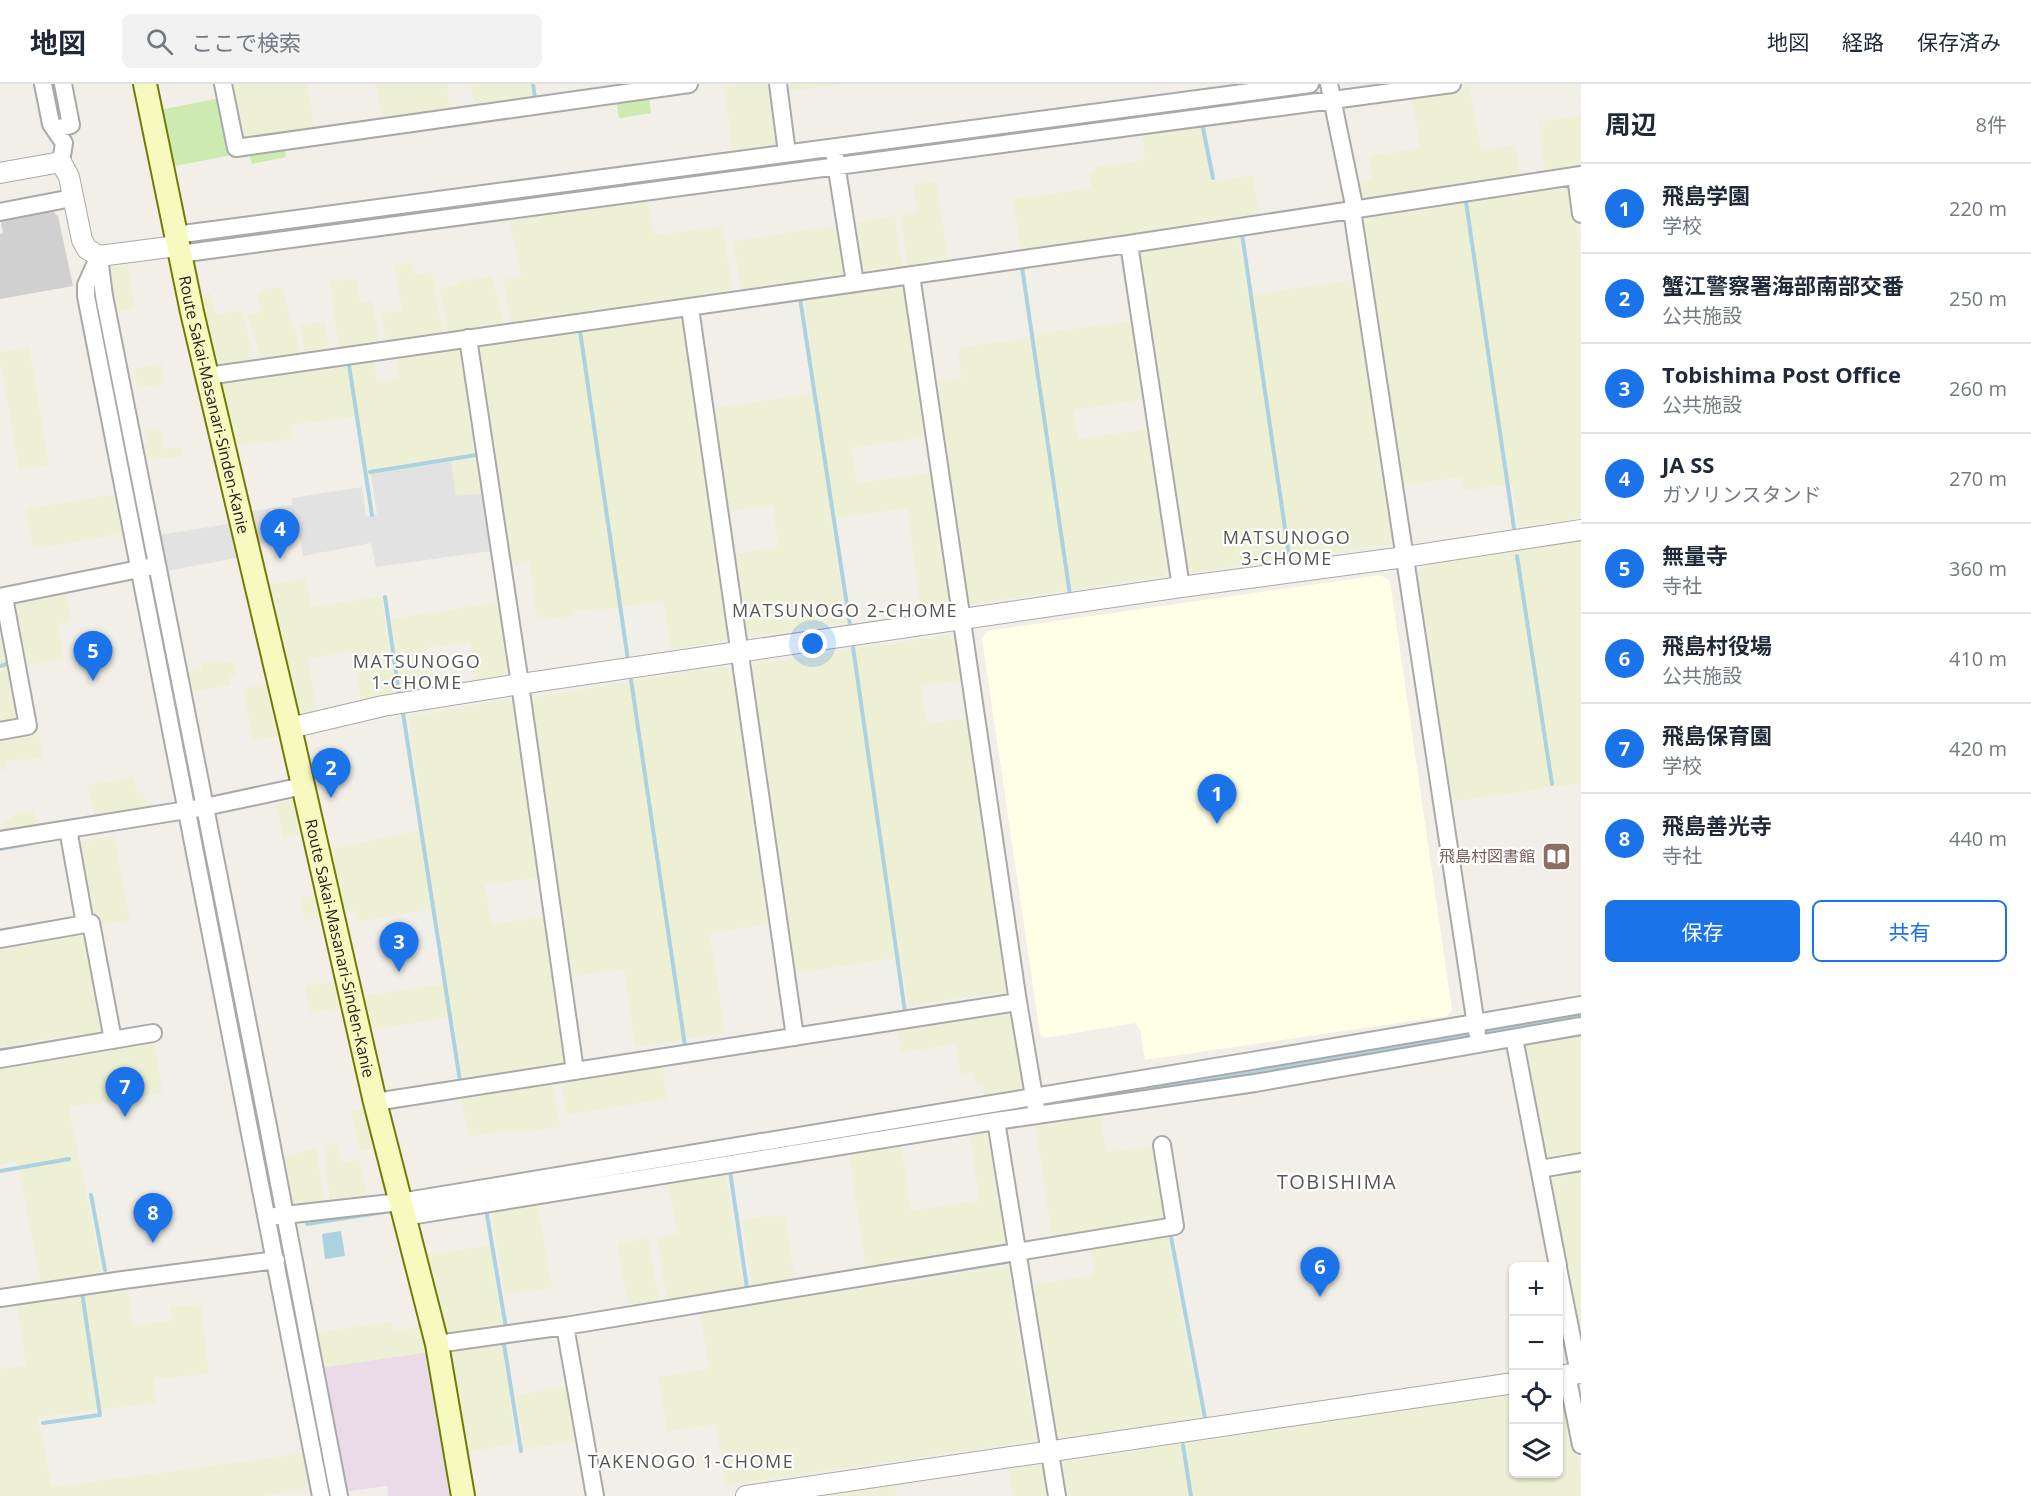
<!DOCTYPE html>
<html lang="ja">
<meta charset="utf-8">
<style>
:root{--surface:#fff;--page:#f2f2f3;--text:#1f2937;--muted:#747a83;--line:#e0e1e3;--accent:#1a73e8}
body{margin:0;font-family:"Open Sans","Noto Sans JP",sans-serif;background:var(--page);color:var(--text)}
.controls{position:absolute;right:18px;bottom:18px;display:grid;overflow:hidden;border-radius:9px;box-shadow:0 2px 4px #0004}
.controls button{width:54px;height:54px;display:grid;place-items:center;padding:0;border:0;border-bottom:2px solid var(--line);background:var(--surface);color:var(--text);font:30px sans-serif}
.you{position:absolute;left:813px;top:560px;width:21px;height:21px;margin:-15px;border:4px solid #fff;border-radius:50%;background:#1a73e8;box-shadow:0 0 0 9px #1a73e833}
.badge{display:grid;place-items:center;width:39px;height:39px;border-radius:50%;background:var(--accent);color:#fff;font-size:20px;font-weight:700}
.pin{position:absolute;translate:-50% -50px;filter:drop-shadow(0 2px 3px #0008)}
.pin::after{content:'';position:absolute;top:32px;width:21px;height:18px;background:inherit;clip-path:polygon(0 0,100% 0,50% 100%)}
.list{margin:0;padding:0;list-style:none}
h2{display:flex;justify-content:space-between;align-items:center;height:78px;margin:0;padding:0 24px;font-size:26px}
h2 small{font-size:20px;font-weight:400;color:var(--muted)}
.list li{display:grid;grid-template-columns:39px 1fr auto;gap:18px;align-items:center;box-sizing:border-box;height:90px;padding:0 24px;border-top:2px solid var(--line)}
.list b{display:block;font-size:22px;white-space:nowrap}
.list p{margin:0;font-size:20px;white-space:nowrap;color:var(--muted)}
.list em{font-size:20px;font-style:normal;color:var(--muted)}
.actions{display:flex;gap:12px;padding:18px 24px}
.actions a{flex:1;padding:14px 0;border:2px solid var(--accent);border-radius:9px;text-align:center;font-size:21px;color:var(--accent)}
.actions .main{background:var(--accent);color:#fff}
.icon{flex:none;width:33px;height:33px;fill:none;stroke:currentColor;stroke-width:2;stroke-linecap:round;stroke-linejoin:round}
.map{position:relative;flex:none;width:1581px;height:1412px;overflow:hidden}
header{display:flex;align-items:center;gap:36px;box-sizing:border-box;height:84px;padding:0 30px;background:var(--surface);border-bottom:2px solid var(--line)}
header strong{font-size:28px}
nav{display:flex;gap:33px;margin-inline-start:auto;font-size:21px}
.search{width:420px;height:54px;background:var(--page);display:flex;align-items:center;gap:15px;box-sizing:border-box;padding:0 21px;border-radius:9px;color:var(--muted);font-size:22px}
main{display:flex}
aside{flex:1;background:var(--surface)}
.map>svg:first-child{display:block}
.industrial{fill:#ebdbe8}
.education{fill:#ffffe5}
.religious{fill:#d0d0d0}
.farmland{fill:#eef0d5}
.grass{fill:#cdebb0}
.parking{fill:#e2e2e2}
.water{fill:#aad3df}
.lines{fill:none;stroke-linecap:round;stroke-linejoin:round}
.stream{stroke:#aad3df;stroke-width:4}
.minor-casing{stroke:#a9a9a9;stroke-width:20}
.tertiary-casing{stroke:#a9a9a9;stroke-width:22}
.secondary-casing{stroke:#707d05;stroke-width:26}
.minor{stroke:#fff;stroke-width:16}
.tertiary{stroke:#fff;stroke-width:20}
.secondary{stroke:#f7fabf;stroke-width:22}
.labels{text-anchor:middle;stroke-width:4.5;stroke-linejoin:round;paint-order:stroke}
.street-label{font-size:16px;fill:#222;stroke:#fff}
.education-label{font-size:16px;fill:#785e54;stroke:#fff;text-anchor:end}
.neighbourhood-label{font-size:18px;letter-spacing:1.5px;fill:#555;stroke:#fff}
.quarter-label{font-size:20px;letter-spacing:1.5px;fill:#555;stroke:#fff}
</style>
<header>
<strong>地図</strong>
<div class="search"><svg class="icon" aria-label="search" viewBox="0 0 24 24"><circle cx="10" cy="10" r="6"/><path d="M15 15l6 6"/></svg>ここで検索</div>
<nav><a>地図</a><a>経路</a><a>保存済み</a></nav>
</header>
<main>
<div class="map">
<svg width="1581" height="1412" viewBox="0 0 1581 1412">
<rect width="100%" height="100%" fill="#f2efe9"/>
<path class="industrial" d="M428,1268l25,144h-65l-1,-10 -44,6 -23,-124z"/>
<path class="education" d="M1380,491l10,6 62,429 -5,6 -302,44 -5,-31 -5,-6 -89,15 -6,-4 -58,-395 5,-8z"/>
<path class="religious" d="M51,126l7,6 15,70 -73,13v-65l3,-1 -3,-16z"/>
<path class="farmland" d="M228,0h79l8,44 -72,10 -4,-4z
M376,0h71l3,26 -68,9z
M470,0h61l2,15 -59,8z
M745,0h26l9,60 -4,5 -43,6 -9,-68z
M784,0h61l-59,8z
M1469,2l12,63 34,-4 6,34 -158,24 -4,-3 -4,-18 17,-4 -3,-22 51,-8 -9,-54z
M1581,31v55l-35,6 -8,-54z
M1199,38l13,59 41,-6 7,42 -239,36 -8,-54 78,-11 -2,-13 7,-8 49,-7 -4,-30z
M936,97l13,83 -41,4 -8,-52 17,-3 -4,-29z
M1562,99l9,5 10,71v259l-62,9 -7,-43 -48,7 -3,-14 -63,9 -38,-267 5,-6z
M647,112l7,39 69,-9 10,69 -221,31 -9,-46 18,-4 -13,-62z
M895,132l8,53 -42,8 -14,-53z
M841,141l6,54 -106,14 -8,-52z
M1238,149l10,62 108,-16 40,264 -205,30 -6,-8 -48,-314z
M128,179l7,46 -24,3 -3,-44z
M412,179l2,12 18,-3 11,64 -56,8 -6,-30 21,-4 -8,-44z
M492,192l12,51 -55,8 -10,-47 20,-4v-2z
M356,194l4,24 12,-1 8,43 -41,6 -9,-69z
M906,200l22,153 -77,11 6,35 77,-11 18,126 -9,11 -22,4 -14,-105 -76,11 16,104 -98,14 -7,-3 -11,-80 47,-7 -5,-41 -48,5 -14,-103 106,-15 -13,-96z
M282,202l10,41 3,-1 5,30 -38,6 -15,-48 13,-2 -3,-21z
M211,209l5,21 26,-3 13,52 -34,5 -9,-5 -16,-68z
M680,230l5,4 46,311 -9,13 -51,7 -8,-48 -51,8 -40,1v6l-35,5 -8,-58 -22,3 -32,-219 4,-4z
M1135,236l13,79 -75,11 5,29 74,-11 21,137 -9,11 -194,29 -5,-4 -33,-219 29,-4 -3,-30 75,-11 1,-3z
M325,237l4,29 -25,4 -4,-29z
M459,261l5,4 14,104 -111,17 -8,-53 -68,8 2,14 -62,8 -14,-60 6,-6 151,-23 3,24 22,-3 -3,-24z
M29,263l20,118 -30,5 -19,-109v-9z
M162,280l2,20 -27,4 -3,-20z
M160,344l4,21 17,-3 2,10 -37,5 -3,-15 6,-2 -3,-14z
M477,372l5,37 -26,3 -5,-35z
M114,410l8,40 -89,15 -7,-40z
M1581,457v242l-128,19 -38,-227 10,-11z
M306,494l5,29 70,-11 16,101 -36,7 -8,-53 -45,8 10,54 -18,3 -4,-2 -31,-129z
M65,508l6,29 -13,3 6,35 -42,8 -11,-60 2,-5z
M500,518l8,65 -7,9 -25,4 -6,-38 -43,6 6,39 -30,5 -13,-73z
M0,528l21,107 -21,8z
M947,551l10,6 7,39 -43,6 6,38 42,-7 40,274 -101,15 -7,-49 -109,17 -45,-302 8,-8z
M217,576l2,4 14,-3 3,13 -7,2 2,9 -44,8 -4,-21 19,-4v-5z
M725,582l11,7 38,250 -64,10 15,100 -90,14 -11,-78 -57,8 -40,-273 5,-7z
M270,599l12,53 -29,5 -10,-52z
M506,615l7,6 26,172 -54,8 6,39 55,-7 20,145 -104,17 -9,-62 -89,14 -7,-35 90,-12 -11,-75 -79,13 -2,-12 -15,3 -14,-63 98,-21 -16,-112z
M37,645l6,28 -22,5 -1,-3 -14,3 1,7 -7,2v-35z
M134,693l3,16h7l3,14 -52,9 -8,-31z
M291,716l4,3 6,31 -18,4 -7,-35z
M34,726l4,16 -33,5 -3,-7 14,-10z
M114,752l16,84 -32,6 -6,-9 -14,-75z
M318,810l5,23 -18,3 -4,-23z
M81,849l5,3 17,93 -4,8 -33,6 -1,-7 -65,11v-101z
M338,897l6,26 -34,6 -5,-27z
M1010,926l13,84 -39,6 -2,-15h-6l-2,-13 -14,2 -4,-30 -55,9 -4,-27z
M1581,946v128l-32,6 -6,-4 -21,-116z
M154,957l9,52 -94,14 33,167 -61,10 -24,-122 -17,3v-100z
M661,978l6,37 -100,16 -7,-37z
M552,996l8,47 -45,7 -1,-4 -45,7 -9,-43z
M367,1023l9,41 -16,3 -9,-40z
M1100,1027l6,41 52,-6 9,77 -115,19 -17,-121z
M969,1044l21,2 18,114 -4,4 -138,22 -18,-121 52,-9 11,71 68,-11z
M338,1060l3,18 19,-2 7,37 -37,3 -6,-54z
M316,1064l8,53 -34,1 -11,-44z
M725,1084l19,121 -77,13 -10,-65 20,-3 -10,-57z
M1581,1089v189l-35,-183z
M537,1115l15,89 -47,7 -15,-89z
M766,1132l19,1 10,63 -43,8 -10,-68z
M1166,1149l37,188 -146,19 -6,-5 -23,-150 66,-10 -4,-29z
M648,1154l12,67 -31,5 -12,-67z
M490,1161l13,84 -54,8 -7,-5 -20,-77z
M1008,1182l28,174 -311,46 -9,-62 -49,8 -9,-55 51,-9 -9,-55z
M127,1200l6,42 39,-6 -2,-14 31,-1 8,69 -55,5 2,24 -118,14 14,70 254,-34 5,28 -9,8 -39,7h-263v-127l26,-4 -10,-63z
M392,1238l2,9 28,-5 6,26 -108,16 -8,-35z
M502,1258l14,102 -51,8 -18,-99 4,-5z
M573,1301l7,56 -56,8 -8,-54z
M1558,1303l6,1 17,90v18h-517l-4,-29 4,-6 449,-67 1,80h44z
M1040,1380l6,5 4,27h-38l-4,-27z
M895,1401l1,11h-66v-1z"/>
<path class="grass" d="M649,13l2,16 -32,5 -3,-17z
M220,14l12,57 -62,12 -11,-57z
M284,62l2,11 -34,7 -4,-14z"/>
<path class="parking" d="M451,377l5,35 26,-3 9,58 -115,16 -5,-24 -68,13 -3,-19 -46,8 -7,-33 45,-7v-7l70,-11 4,29 11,-2 -6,-40z
M233,439l8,34 -79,15 -8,-36z"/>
<path class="water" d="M1581,929v5l-116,22 -221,37 -831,133 -2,-6z
M341,1147l4,25 -20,3 -3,-25z"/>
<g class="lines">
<path class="stream" d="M53,0l7,35
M533,0l2,14
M1202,39l11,55
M1466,118l48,326
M1242,150l47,322
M202,158l169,-22
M1022,183l48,328
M800,214l50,327
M580,247l48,329
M349,281l23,150
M370,388l106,-17
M1517,472l35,228
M385,513l14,96
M853,563l52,365
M0,582l10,-3
M631,596l54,366
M403,629l57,368h3
M0,765l32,-6
M0,966l17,-2
M0,1087l69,-12
M730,1087l17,117
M91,1111l14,75
M486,1125l20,119
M307,1140l84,-13
M1171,1153l34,181
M904,1195l103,-17
M504,1260l17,107
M43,1339l57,-8 -18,-123
M1183,1361l8,51"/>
<defs>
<path id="minor" d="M43,0l8,40 13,19 -3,19
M223,0l13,64 453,-64
M778,0l9,69
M1329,0l26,126
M55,45l16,-4 -8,-41
M835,73l20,126
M1576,92l5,38
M1352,126l125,822
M0,128l72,-14
M175,151l1135,-151
M1129,160l52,343
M179,170l1273,-170
M99,172l-13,29v11l235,1200
M99,173l5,39 164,830 71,370
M911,191l107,727 18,106
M690,224l105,729
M468,254l52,346 55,387
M207,292l922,-132 452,-69
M0,513l149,-30
M0,647l28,-5 -24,-129
M68,745l17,95
M0,756l205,-33 98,-21
M0,855l91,-16 22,117
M1514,954l44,228
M0,975l153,-26
M375,1018l643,-100
M996,1037l61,375
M1540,1085l41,-7
M267,1133l133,-15 851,-141 330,-56
M404,1133l592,-96 259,-38 326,-57
M1558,1184l21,105
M0,1214l123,-18 153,-20
M437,1260l128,-18
M1567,1291l14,70
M595,1412l-30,-170 610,-100 -13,-81"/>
<path id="tertiary" d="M0,89l61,-11 8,15 13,63 5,9 12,7 78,-10
M290,644l93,-22 137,-22 661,-97 224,-30 176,-27
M1558,1292l23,-3
M746,1412l768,-113"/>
<g id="secondary">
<path id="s1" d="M145,0l47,228 98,416 85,374 62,242 26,152"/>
</g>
</defs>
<use href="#minor" class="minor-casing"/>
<use href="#tertiary" class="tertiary-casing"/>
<use href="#secondary" class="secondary-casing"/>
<use href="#minor" class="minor"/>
<use href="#tertiary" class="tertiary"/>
<use href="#secondary" class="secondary"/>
</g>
<defs>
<symbol id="library-square" viewBox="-11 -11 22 22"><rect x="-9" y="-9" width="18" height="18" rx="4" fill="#8d6e63" stroke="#fff"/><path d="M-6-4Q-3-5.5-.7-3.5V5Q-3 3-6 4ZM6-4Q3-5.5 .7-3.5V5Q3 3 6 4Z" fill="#fff"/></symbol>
</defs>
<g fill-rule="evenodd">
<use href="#library-square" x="1540" y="756" width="33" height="33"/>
</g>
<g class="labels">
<g class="street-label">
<text dy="6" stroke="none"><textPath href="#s1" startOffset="328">Route Sakai-Masanari-Sinden-Kanie</textPath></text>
<text dy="6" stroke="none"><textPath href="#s1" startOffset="886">Route Sakai-Masanari-Sinden-Kanie</textPath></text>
</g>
<g class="education-label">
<text x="1535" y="778">飛島村図書館</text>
</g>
<g class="neighbourhood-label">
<text x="1287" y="460">MATSUNOGO<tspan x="1287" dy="21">3-CHOME</tspan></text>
<text x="845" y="533">MATSUNOGO 2-CHOME</text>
<text x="417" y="584">MATSUNOGO<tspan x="417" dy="21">1-CHOME</tspan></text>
<text x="691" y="1384">TAKENOGO 1-CHOME</text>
</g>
<g class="quarter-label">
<text x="1337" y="1105">TOBISHIMA</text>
</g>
</g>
</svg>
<div class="controls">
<button>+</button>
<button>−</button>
<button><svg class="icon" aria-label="locate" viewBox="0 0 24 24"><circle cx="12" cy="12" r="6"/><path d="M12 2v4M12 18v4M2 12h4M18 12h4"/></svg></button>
<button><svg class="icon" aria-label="layers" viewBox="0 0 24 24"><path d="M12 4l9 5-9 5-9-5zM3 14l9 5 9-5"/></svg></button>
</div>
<div class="you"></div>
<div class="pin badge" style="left:1217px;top:740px">1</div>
<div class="pin badge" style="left:331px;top:714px">2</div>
<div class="pin badge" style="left:399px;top:888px">3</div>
<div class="pin badge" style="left:280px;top:475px">4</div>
<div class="pin badge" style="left:93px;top:597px">5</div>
<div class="pin badge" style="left:1320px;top:1213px">6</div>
<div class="pin badge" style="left:125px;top:1033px">7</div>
<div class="pin badge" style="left:153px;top:1159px">8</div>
</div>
<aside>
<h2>周辺<small>8件</small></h2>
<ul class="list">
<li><span class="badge">1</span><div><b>飛島学園</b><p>学校</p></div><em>220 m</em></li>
<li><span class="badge">2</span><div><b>蟹江警察署海部南部交番</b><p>公共施設</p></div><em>250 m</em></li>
<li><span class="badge">3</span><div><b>Tobishima Post Office</b><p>公共施設</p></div><em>260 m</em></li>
<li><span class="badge">4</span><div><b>JA SS</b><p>ガソリンスタンド</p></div><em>270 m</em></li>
<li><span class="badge">5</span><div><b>無量寺</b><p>寺社</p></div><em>360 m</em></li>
<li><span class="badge">6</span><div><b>飛島村役場</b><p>公共施設</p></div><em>410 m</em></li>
<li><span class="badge">7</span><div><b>飛島保育園</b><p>学校</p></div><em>420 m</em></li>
<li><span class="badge">8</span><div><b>飛島善光寺</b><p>寺社</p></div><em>440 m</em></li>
</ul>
<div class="actions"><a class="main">保存</a><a>共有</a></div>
</aside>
</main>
